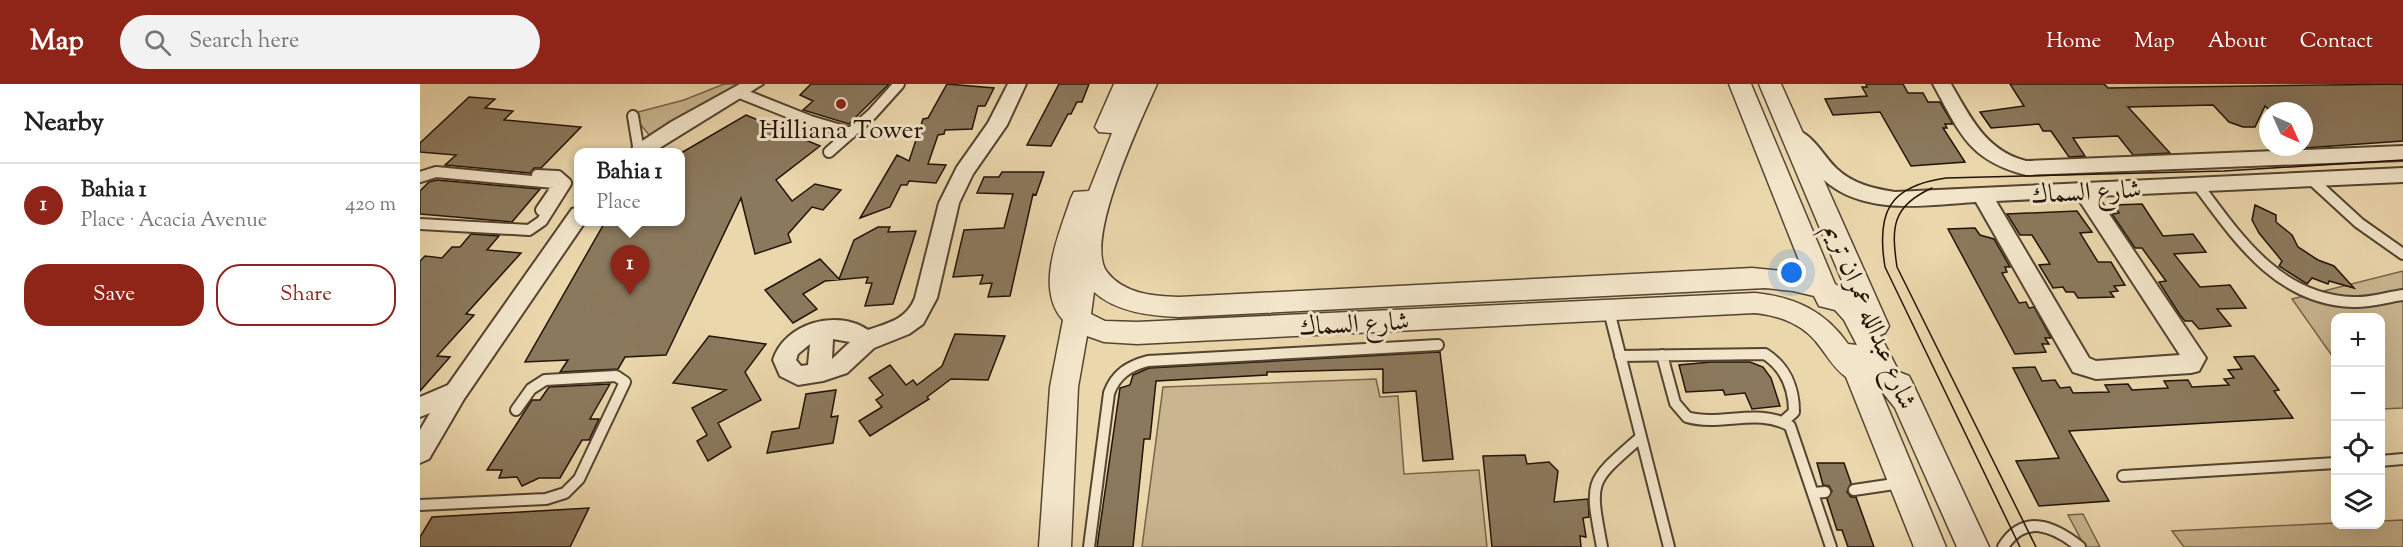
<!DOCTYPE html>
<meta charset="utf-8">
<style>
:root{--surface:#fff;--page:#f2f2f2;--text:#222;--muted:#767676;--line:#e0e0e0;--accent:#8f2418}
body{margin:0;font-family:"Sorts Mill Goudy",Amiri,serif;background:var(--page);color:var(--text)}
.controls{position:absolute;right:18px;bottom:18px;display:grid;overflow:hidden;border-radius:12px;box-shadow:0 6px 24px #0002}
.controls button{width:54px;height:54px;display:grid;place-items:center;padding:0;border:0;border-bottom:2px solid var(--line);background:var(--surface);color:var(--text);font:30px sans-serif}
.compass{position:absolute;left:1839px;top:18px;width:54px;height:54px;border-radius:50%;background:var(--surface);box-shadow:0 6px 24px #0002;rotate:135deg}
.you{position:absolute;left:1372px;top:189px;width:21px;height:21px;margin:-15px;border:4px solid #fff;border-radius:50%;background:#1a73e8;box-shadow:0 0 0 9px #1a73e833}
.badge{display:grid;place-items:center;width:39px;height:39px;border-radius:50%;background:var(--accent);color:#fff;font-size:20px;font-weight:700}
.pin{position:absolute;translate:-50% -50px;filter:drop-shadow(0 2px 3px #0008)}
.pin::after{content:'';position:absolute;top:32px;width:21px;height:18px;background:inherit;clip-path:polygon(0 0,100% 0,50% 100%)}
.popup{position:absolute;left:154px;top:64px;width:111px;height:78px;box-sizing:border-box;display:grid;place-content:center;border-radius:12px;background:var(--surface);filter:drop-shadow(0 2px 4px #0005);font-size:20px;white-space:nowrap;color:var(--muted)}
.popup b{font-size:22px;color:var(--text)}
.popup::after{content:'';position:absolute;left:50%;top:100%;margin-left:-12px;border:12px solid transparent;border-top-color:var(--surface)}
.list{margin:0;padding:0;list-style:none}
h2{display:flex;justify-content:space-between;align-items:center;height:78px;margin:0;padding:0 24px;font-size:26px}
h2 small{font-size:20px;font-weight:400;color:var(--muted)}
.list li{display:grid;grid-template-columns:39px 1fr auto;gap:18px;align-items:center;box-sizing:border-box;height:84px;padding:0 24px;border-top:2px solid var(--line)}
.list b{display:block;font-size:22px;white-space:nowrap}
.list p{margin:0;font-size:20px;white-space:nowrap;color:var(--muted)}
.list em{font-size:20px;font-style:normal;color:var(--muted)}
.actions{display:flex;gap:12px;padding:18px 24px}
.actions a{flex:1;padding:14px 0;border:2px solid var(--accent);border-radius:24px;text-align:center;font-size:21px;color:var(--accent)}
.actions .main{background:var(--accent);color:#fff}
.icon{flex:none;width:33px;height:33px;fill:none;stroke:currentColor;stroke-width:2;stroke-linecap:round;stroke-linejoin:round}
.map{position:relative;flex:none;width:1983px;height:463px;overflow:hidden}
header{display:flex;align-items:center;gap:36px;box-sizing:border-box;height:84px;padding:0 30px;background:var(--accent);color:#fff}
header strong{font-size:28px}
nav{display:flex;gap:33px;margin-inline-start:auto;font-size:21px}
.search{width:420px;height:54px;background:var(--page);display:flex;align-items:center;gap:15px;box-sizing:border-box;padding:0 21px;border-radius:33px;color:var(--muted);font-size:22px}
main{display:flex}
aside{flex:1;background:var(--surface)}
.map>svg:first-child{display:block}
.green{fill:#c9b690;stroke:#76644c;stroke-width:1.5}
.building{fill:#8b795d;stroke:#221308;stroke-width:1.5}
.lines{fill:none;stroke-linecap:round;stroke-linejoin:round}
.service-casing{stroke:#544431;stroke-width:14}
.minor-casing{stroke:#544431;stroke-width:4}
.tertiary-casing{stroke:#544431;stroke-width:3}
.service{stroke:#f2e5c9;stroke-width:10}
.minor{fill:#f2e5c9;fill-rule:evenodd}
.tertiary{fill:#f2e5c9;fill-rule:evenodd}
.tram{stroke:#221308;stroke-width:1.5}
.poi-dot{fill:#8f2418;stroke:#f2e5c9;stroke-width:2}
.labels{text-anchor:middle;stroke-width:6;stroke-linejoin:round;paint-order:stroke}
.poi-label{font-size:26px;fill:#221308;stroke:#f2e5c9}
.street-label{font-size:26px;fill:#221308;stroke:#f2e5c9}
</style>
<header>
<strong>Map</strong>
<div class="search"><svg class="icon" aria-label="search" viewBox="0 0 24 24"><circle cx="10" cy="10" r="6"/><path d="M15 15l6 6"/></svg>Search here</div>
<nav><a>Home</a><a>Map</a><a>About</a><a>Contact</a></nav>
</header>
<main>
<aside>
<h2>Nearby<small></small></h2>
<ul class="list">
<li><span class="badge">1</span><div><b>Bahia 1</b><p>Place · Acacia Avenue</p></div><em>420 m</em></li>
</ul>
<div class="actions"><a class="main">Save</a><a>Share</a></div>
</aside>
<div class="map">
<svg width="1983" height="463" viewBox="0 0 1983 463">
<rect width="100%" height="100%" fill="#ebd7ac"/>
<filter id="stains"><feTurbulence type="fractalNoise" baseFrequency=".00333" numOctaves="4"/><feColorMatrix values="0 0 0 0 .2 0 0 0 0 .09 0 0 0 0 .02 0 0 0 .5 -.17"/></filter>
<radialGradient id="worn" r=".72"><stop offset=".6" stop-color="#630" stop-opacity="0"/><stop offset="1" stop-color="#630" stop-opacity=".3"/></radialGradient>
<path class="green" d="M304,0h18l-92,52 -10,-12 -2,-12 46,-12z
M1983,187v137l-22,1 -1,-91h-44l-1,42 -43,-61z
M956,295l4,18 18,-1 6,78 75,-4 8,77h-345l21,-160z
M1663,430l17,33h-15l-17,-32z
M1983,436v27h-219l-12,-16 163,-8 45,1 1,-3z"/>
<path class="building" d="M391,0h78l-40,40 -46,-14 10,-9 -13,-6z
M527,0l47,4 -9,18h-7l-6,23 -27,1 -1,4 -6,1 -10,29 18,1 -10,18 -27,-2 -2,4h-6l-11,22 -30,11 37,-63 12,6 14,-42 5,-1z
M639,0h30l-7,18h-5l-6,12h-3l-17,32 -24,-1z
M1446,0h37l5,9h15l5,9h12l13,22h-8l2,4h-4l22,34 -54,4 -31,-54 -47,3 -8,-16 42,-3 -5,-9h5z
M1590,0h94l4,4 295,-4v57l-99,7v-37h-34l-5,-5 -10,21h-12l-14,-5 -16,-17 -85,2 42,46 -37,2 -15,-19 -45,2 12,18 -16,1 -18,-26h-8l-4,-7 -48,4 -11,-16 44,-6z
M49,13l26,2 -10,9 28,3 -9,9 77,7 -40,41h-7l-4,5 -85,-8 11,-10 -36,-3v-9z
M326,31l74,31 -44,34 16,21 23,-17 26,6 -18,20 -11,-3 -24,27 3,8 -36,12 -14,-56 -75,157 -41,2 -7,12 -58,3 8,-12 -43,2 80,-140h76v-69z
M582,88h42l-8,23 -3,-1 -23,102 -22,1 4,-14 -12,1 3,-9 -30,2 11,-47 40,-2 9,-34 -36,-1 7,-16h15z
M17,96l103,9 -28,33 -92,-8v-23l9,-9z
M1722,120l21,32 30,-2 13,18 -32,2 26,33 30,-2 16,23 -29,1 14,17 -32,3 -7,-8h-7l-5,-6 -21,-33 7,-1 -24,-33h-7l-23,-34 7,-1 -5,-8z
M1835,121l21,10v7l16,13 6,12 20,13 16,6 20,22 -25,-7 -1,3 -16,-6 -5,6 -28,-18 3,-5 -23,-28 -7,-13z
M1657,127l15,21 -12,1 18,29h13l14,23 -11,1 4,5 -8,1 4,5 -36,1 -4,-6h-8l-3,-5 -10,1 -14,-23 11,-1 -18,-29h-12l-13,-21z
M458,143h12l-2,5 28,-1 -23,73 -28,2 7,-23h-6l2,-6 -43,4 -22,13 14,15 -24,14 -28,-33 55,-31 19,20 15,-39z
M1555,144l5,7 14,4 16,28h-5l2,5 -5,1 17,30 7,-1 3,6 5,-1 17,31h-6l4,6h-7l4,8 -31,2 -67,-125z
M51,150l28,2 -12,14 34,3 -55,61 8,1 -37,41 13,1 -30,34v-130l5,-5 17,2 10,-11h8z
M535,250l50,2 -17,44 -37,-1 -24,18 2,2 -59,37 -11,-15 23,-14 -6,-7 7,-5 -14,-17 21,-13 16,20 7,-5 4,5 25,-19z
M289,252l57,8 -21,28 16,28 -43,23 13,24 -23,14 -11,-20 10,-6 -15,-27 34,-18 -53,-7z
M1020,268l13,107 -30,2 -7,-70 -33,2v-24l-116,3v3l-111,6 -6,58h-6l-11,108h-36l23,-159 10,-3 3,-10 16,-7z
M1834,272l25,34 -5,1 19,27 -224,13 40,70 -70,5 -23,-45 43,-3 -46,-90 22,-1 7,14 13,-1 5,8 10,-1 3,6 36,-1 -4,-7 23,-1 4,6 36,-2 -4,-7 24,-1 4,7 37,-2 -5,-6 10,-1 -6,-8 14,-1 -8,-12z
M1291,278h39l13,5 8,11 9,28 -28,3 -7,-16 -20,2 -2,-5 -37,2 -7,-27z
M190,300l-20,35h9l-10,21h-7l-22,38h-21l-17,8 -5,-9 -18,1 3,-8h-15l45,-70h8l9,-13z
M416,306l-5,27 7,-1 -5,27 -66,10 5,-21 27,-4 7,-34z
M1105,371l2,9 22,-2 9,9 -4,31 34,-3 1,18 -6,1 3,19 -6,-1 1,11h-89l-9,-91z
M1397,379h27l7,20 -4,9 4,5h5l18,50h-26l-6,-17h-5l-10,-31 5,-8 -3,-5 -6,-1z
M169,424l-19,39h-150v-10l12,-20z"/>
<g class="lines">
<defs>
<path id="service" d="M320,9l70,28 41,12
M213,32l6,36
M409,68l43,-38 27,-30
M0,93l16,-5 118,11v8l-13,19
M1891,95l48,44 44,31
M1778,101c40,54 81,115 155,117 17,1 34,-5 50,-7
M0,140l109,6 13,-9 24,-38 -8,-7 -21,-1
M1189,227l60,236
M1242,271l13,48 12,14c34,10 71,-10 103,9l41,121
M1200,272l145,-2c20,13 29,34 29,58l-9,8
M1960,377l23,-2
M1703,392l213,-13
M1434,406l47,-7
M1393,409l12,-1
M0,421l126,-6 19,-6 14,-14 46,-97 -9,-6 -71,4 -14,9 -15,21
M669,463l20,-154c7,-19 20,-27 39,-32l290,-16
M1182,463c-13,-69 -13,-64 39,-110
M1583,463c21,-34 51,-21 77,0"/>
<path id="minor" d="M320,0h23l-110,68h-23l3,-5 38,-25z
M588,0h18l-19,41 -34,49 -14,29 -22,95 -14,26 -14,10 -35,14 -27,25 -24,8 -25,4 -18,-9 -7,-16c11,-36 63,-52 95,-30 20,-7 38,-10 47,-32l24,-95 18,-36 31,-44zM413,255l17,3 -18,17zM390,260l-2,21 -7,1 -5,-6 2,-6z
M1513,0h18c19,33 35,67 75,77l377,-15v14l-377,15c-58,-15 -66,-42 -93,-91z
M1372,44c22,6 30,27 45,41 16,15 37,20 58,23l508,-24v14l-306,14 109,162 -7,13 -8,2 -95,6 -23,-7 -97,-170c-49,3 -110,14 -151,-21 -9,-8 -15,-19 -23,-28 -6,-7 -15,-11 -20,-19l3,-4zM1657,113l103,158 -84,6 -7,-3 -93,-157z
M159,123v15h6l-121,177 -35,60 -9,4v-33l10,-17 -10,4v-20l28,-12 124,-176z"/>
<path id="tertiary" d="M694,0h43c-15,34 -74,157 -50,188 17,22 46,24 72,25l573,-29 52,5 -75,-189h22l84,200 11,6 -87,-206h22l108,242 -4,7 -5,2 19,37 10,4 4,8 76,163h-32l-62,-139 -15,-19 66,158h-32l-68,-170c-11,-8 -17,-18 -25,-29 -16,-23 -39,-32 -66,-35l-618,31 -33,-2 -17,-6 -9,51 -7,160h-32l11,-160 13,-67c-29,-32 -3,-88 8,-122l3,-6 15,-1 23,-58 -13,-1 -4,-5zM1345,204l28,3 21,5 5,10 16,4 9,10 13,25 -9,-1c-23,-33 -53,-47 -93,-51l-618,29 -32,-1 -14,-7 3,-22c22,20 57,24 85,25z"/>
</defs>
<use href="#service" class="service-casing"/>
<use href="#minor" class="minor-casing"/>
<use href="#tertiary" class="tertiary-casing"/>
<use href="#service" class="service"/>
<use href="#minor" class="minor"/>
<use href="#tertiary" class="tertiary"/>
<path class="tram" d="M1512,104c-40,18 -41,39 -35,79l139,280
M1600,463l-135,-280c-9,-55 4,-81 61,-89l278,-7 179,-11"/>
</g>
<circle class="poi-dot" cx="421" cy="20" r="6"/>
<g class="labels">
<g class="poi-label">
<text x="421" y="54">Hilliana Tower</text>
</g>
<g class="street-label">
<text transform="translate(1666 107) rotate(-3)" y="9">شارع السماك</text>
<text transform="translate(1451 232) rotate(67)" y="9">شارع عبدالله عمران تريم</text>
<text transform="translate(934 239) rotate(-3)" y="9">شارع السماك</text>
</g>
</g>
<rect width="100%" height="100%" filter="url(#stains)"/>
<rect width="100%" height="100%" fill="url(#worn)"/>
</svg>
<div class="controls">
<button>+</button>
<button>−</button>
<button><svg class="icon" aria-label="locate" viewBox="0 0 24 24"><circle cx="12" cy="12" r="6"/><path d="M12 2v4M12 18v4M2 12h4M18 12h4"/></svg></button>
<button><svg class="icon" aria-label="layers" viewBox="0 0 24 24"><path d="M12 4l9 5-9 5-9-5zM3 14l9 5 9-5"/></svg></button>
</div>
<svg class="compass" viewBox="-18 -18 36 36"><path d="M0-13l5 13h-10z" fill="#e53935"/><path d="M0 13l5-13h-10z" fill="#767676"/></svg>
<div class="you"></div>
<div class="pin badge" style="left:210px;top:211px">1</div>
<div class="popup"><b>Bahia 1</b>Place</div>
</div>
</main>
